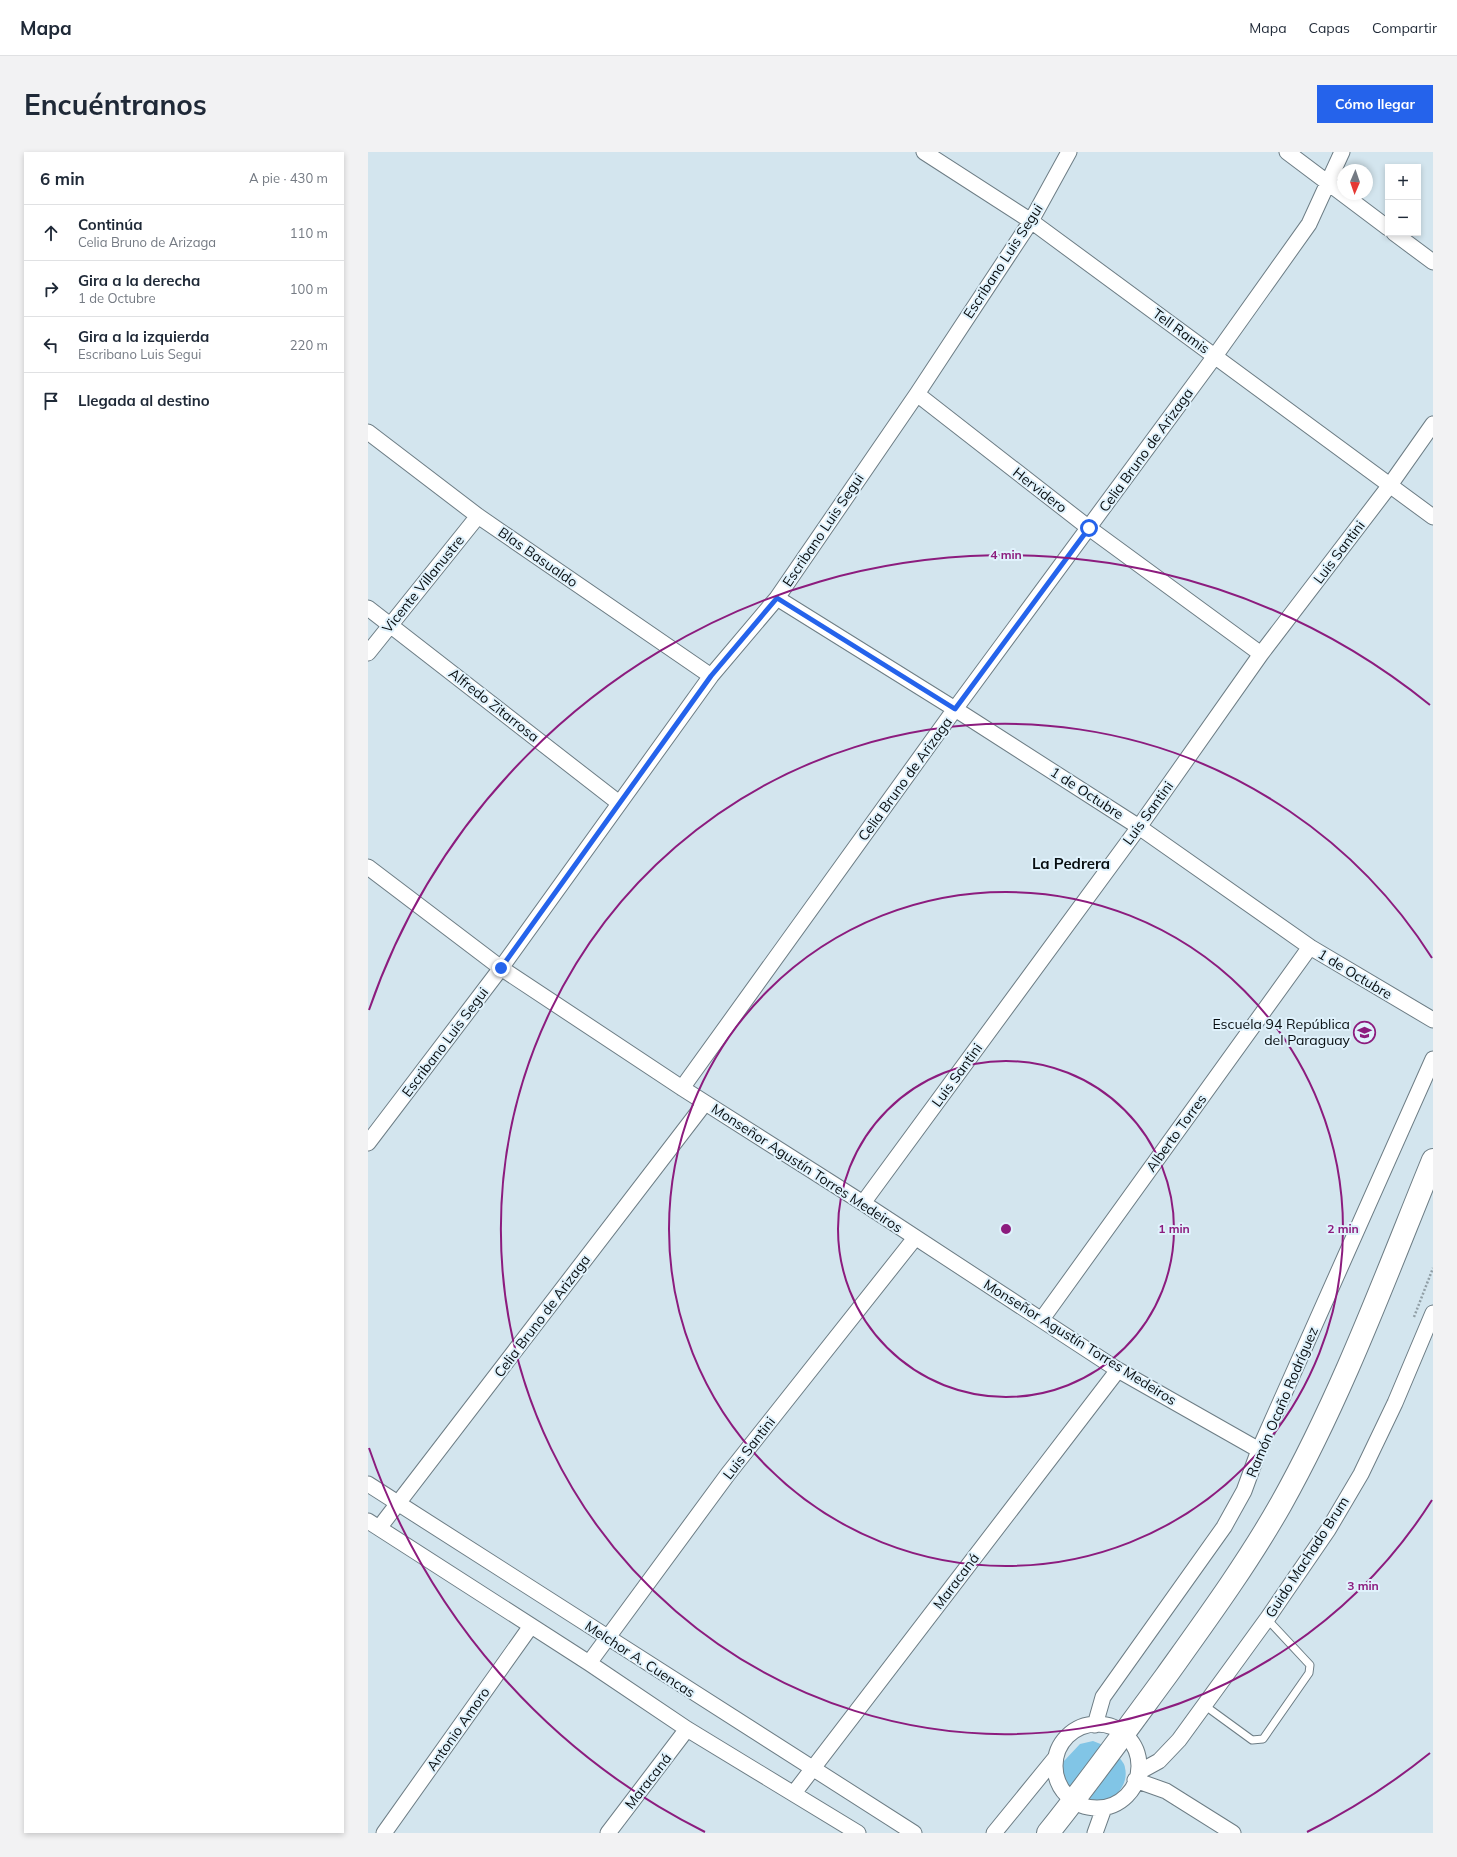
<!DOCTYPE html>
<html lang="es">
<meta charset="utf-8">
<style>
:root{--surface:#fff;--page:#f2f2f3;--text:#1f2937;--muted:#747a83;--line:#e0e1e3;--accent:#2563eb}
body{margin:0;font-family:Mulish,sans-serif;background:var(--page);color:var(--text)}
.controls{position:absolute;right:12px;top:12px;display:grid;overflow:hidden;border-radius:0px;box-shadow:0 2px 6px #0003}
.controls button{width:36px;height:36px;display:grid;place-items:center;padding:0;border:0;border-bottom:1px solid var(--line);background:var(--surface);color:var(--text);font:20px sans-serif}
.compass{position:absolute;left:969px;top:12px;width:36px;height:36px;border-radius:50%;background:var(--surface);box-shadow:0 2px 6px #0003;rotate:182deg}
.stop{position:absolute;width:12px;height:12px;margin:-9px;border:3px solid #2563eb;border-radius:50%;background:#fff}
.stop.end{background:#2563eb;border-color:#fff;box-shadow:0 1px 4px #0008}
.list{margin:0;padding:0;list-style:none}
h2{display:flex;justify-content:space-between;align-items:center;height:52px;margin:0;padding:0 16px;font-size:17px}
h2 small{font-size:13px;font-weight:400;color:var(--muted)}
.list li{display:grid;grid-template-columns:26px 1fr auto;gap:12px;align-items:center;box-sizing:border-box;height:56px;padding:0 16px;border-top:1px solid var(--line)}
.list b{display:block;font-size:15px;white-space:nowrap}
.list p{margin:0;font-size:13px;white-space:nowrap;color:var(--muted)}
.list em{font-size:13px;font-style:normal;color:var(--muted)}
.icon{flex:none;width:22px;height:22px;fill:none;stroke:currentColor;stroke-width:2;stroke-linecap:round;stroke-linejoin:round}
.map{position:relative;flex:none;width:1065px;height:1681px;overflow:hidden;border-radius:0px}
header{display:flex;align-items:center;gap:24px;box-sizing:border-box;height:56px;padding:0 20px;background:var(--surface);border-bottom:1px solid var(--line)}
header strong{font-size:19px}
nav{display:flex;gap:22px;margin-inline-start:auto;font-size:14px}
.intro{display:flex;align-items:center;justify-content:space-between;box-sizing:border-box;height:96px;padding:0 24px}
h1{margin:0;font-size:28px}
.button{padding:10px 18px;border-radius:0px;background:var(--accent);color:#fff;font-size:14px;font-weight:700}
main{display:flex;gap:24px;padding:0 24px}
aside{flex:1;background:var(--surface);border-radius:0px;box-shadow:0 2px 6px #0003}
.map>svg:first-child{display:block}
.green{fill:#81c5e6}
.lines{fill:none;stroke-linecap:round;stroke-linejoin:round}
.lane-casing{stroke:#6d7d85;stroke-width:9}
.street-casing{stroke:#6d7d85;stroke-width:17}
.highway-casing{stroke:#6d7d85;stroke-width:24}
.path{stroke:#909ea5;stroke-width:2.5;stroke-dasharray:2 2;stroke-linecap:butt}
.lane{stroke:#fff;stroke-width:7}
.street{stroke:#fff;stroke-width:15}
.highway{stroke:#fff;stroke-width:22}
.route{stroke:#2563eb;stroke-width:5}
.ring{fill:none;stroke:#8c1c7e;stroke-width:2}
.labels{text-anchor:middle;stroke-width:4;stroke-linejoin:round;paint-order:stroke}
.street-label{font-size:14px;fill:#070d10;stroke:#e0f2fc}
.poi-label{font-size:14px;fill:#070d10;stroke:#e0f2fc;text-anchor:end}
.neighbourhood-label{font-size:15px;font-weight:bold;fill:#070d10;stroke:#e0f2fc}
.centre{fill:#8c1c7e;stroke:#e0f2fc;stroke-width:2}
.ring-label{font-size:12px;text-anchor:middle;font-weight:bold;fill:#8c1c7e;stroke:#e0f2fc;stroke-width:4;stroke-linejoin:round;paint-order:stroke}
</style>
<header>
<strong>Mapa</strong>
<nav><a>Mapa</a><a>Capas</a><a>Compartir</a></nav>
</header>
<div class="intro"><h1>Encuéntranos</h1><a class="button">Cómo llegar</a></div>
<main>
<aside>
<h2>6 min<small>A pie · 430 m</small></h2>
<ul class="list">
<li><svg class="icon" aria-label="ahead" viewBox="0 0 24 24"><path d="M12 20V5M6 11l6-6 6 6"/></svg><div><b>Continúa</b><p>Celia Bruno de Arizaga</p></div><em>110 m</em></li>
<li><svg class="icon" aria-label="right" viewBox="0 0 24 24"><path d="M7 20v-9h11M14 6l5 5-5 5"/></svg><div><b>Gira a la derecha</b><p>1 de Octubre</p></div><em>100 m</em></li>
<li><svg class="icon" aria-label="left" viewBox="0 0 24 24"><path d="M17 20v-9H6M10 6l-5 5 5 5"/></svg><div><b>Gira a la izquierda</b><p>Escribano Luis Segui</p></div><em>220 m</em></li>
<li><svg class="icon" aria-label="arrive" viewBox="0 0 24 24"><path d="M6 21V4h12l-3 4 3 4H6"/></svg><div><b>Llegada al destino</b></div></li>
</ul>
</aside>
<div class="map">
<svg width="1065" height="1681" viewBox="0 0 1065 1681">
<rect width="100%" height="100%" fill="#d3e5ee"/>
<path class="green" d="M725,1589l10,4 -33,44 -7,-6 -3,-12 4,-10 16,-17z
M751,1605c2,3 6,7 6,11 5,20 -18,41 -37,33z"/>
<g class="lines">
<defs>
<path id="lane" d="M836,1553l48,35 11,-1 46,-66 1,-8 -43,-46"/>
<path id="street" d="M556,0l107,69 402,296
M919,0l101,76
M1026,81l39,29
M549,242l172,134 172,126
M0,280l110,84 233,160
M409,446l178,111 184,118 171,120 123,73
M0,456l251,195
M0,501l110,-137
M0,715l133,101 181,120 181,115 255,167 141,80
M314,936l273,-379 260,-353 94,-132 33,-72
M0,991l133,-175 210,-292 66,-78 140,-204 114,-173 38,-69
M495,1051l276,-376 122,-173 129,-169 43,-61
M674,1167l268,-372
M0,1332l546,349
M0,1369l221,142 98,66 171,104
M11,1376l326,-425
M221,1511l139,-189 187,-236
M687 1614a42 42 0 1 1 84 0a42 42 0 1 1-84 0Z
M727,1573l8,-28 121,-170 20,-36 15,-41 174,-391
M771,1620l20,-11 20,-21 88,-121 61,-89 33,-56 34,-71 38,-90
M767,1628l31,11 67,42
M426,1641l324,-423
M16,1681l147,-207
M240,1681l79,-104
M626,1681l62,-76
M727,1681l9,-25"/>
<path id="highway" d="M680,1681c41,-51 79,-104 118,-157 40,-56 81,-112 115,-172 61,-109 105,-229 152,-344"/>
</defs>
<use href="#lane" class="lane-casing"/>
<use href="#street" class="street-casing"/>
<use href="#highway" class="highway-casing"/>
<path class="path" d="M1046,1165l19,-49"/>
<use href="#lane" class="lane"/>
<use href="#street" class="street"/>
<use href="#highway" class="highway"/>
</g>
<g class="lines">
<path class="route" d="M133,816l210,-292 66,-78 178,111 134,-181"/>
</g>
<g class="ring">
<circle cx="638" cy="1077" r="168"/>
<circle cx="638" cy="1077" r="337"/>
<path d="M1064 1348A505 505 0 1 1 1064 806"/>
<path d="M1062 1601A674 674 0 0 1 939 1680M337 1680A674 674 0 0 1 1 1296M1 858A674 674 0 0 1 1062 553"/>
</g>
<defs>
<symbol id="school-ring" viewBox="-11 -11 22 22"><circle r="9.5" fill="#e0f2fc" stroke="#8c1c7e" stroke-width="1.5"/><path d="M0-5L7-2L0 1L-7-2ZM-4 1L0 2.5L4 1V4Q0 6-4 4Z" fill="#8c1c7e"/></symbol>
</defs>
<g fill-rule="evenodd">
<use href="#school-ring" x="984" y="868" width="25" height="25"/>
</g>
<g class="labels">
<g class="street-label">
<text transform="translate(635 109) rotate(-57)" y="5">Escribano Luis Segui</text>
<text transform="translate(813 179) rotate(36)" y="5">Tell Ramis</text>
<text transform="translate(778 298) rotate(-54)" y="5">Celia Bruno de Arizaga</text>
<text transform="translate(672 338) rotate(38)" y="5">Hervidero</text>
<text transform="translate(455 378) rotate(-56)" y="5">Escribano Luis Segui</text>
<text transform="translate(971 400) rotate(-53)" y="5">Luis Santini</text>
<text transform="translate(170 405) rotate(35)" y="5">Blas Basualdo</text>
<text transform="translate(55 432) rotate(-51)" y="5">Vicente Villanustre</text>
<text transform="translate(126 553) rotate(38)" y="5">Alfredo Zitarrosa</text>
<text transform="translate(537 627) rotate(-54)" y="5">Celia Bruno de Arizaga</text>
<text transform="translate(719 641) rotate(33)" y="5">1 de Octubre</text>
<text transform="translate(780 661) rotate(-54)" y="5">Luis Santini</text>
<text transform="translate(987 822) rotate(31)" y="5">1 de Octubre</text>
<text transform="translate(77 890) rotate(-53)" y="5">Escribano Luis Segui</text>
<text transform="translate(589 923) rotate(-54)" y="5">Luis Santini</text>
<text transform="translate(808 981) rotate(-54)" y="5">Alberto Torres</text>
<text transform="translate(439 1016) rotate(33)" y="5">Monseñor Agustín Torres Medeiros</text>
<text transform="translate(174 1164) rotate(-53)" y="5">Celia Bruno de Arizaga</text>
<text transform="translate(712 1190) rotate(32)" y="5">Monseñor Agustín Torres Medeiros</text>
<text transform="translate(914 1250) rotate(-67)" y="5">Ramón Ocaño Rodríguez</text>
<text transform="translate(381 1296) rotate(-52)" y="5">Luis Santini</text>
<text transform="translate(939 1405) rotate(-57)" y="5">Guido Machado Brum</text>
<text transform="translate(588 1429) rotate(-53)" y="5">Maracaná</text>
<text transform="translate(272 1507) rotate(33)" y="5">Melchor A. Cuencas</text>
<text transform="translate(90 1577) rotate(-55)" y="5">Antonio Amoro</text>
<text transform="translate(280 1629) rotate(-52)" y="5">Maracaná</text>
</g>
<g class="poi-label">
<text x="982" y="877">Escuela 94 República<tspan x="982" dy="16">del Paraguay</tspan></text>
</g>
<g class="neighbourhood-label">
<text x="703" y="717">La Pedrera</text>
</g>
</g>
<circle cx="638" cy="1077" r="6" class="centre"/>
<g class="ring-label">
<text x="638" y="407">4 min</text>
<text x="806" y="1081">1 min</text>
<text x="975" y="1081">2 min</text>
<text x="995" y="1438">3 min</text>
</g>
</svg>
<div class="controls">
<button>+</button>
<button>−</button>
</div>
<svg class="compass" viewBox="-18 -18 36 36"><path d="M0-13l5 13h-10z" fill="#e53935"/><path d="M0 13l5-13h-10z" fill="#747a83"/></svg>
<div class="stop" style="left:721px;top:376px"></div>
<div class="stop end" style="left:133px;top:816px"></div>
</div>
</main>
